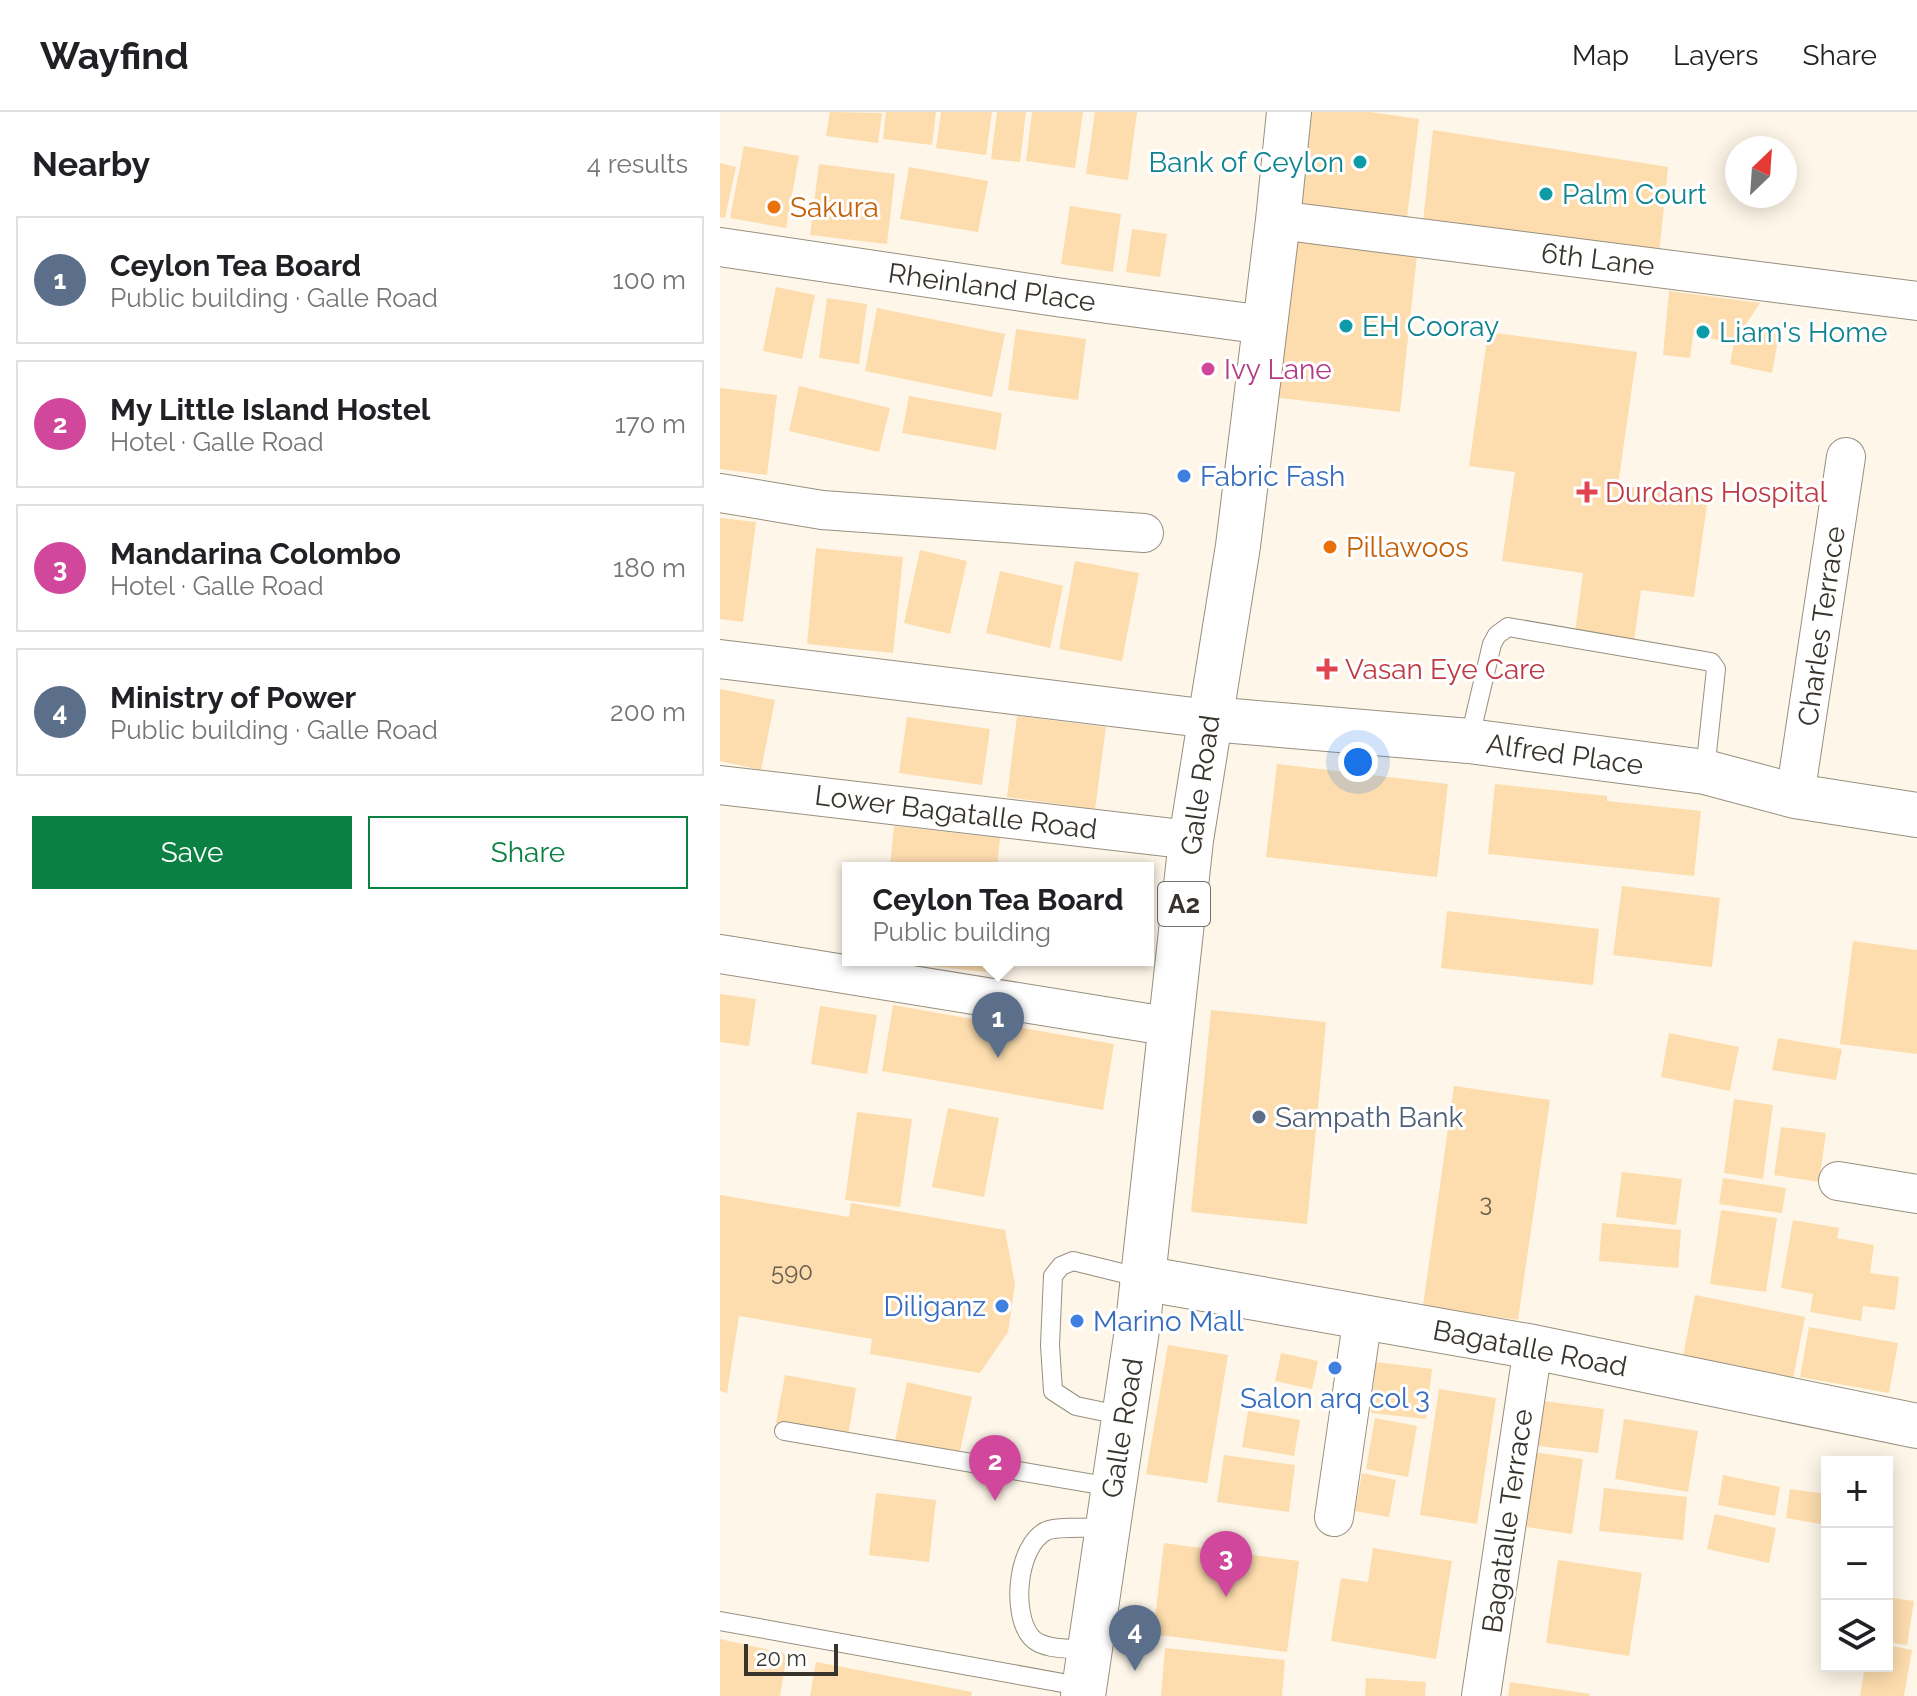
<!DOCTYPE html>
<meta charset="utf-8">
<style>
:root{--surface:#fff;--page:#f6f6f6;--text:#202124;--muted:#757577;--line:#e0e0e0;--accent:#0b8043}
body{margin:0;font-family:Raleway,sans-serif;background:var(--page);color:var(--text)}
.controls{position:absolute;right:24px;bottom:24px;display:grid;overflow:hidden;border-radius:0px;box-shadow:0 4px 20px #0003}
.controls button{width:72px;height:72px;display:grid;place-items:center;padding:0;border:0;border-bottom:2px solid var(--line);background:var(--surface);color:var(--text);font:40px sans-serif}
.compass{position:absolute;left:1005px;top:24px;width:72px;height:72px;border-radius:50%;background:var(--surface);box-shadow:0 4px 20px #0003;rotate:25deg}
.scale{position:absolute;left:24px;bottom:20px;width:94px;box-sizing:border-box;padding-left:8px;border:4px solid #38342d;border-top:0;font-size:22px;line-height:28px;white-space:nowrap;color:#38342d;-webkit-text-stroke:6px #fff;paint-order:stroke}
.you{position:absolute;left:638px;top:650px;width:28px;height:28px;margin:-20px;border:6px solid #fff;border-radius:50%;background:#1a73e8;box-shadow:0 0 0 12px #1a73e833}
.badge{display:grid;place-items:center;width:52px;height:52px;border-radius:50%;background:var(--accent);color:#fff;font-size:26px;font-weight:700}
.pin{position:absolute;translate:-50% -66px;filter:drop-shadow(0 2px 4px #0008)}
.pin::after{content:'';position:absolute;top:42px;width:28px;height:24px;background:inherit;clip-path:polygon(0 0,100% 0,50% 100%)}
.popup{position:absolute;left:122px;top:750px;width:312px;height:104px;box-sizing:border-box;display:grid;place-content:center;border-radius:0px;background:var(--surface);filter:drop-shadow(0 2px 6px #0005);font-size:26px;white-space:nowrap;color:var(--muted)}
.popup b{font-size:30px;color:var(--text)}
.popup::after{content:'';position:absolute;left:50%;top:100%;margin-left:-16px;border:16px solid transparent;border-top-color:var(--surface)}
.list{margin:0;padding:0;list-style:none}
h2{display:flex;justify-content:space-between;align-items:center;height:104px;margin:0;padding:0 32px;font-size:34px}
h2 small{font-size:26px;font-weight:400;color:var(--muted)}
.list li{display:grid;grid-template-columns:52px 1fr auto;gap:24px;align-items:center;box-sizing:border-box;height:128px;margin:0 16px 16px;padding:0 16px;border:2px solid var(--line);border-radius:0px}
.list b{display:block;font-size:30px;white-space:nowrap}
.list p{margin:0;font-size:26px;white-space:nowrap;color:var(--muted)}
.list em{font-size:26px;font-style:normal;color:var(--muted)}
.actions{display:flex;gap:16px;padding:24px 32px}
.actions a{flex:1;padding:18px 0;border:2px solid var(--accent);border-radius:0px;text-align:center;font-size:28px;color:var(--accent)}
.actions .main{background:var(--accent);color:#fff}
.icon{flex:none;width:44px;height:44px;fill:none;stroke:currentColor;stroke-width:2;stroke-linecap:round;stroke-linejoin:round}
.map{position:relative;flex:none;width:1197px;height:1584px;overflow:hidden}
header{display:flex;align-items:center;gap:48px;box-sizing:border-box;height:112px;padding:0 40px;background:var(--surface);border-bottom:2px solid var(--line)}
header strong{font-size:38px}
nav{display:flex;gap:44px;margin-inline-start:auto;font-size:28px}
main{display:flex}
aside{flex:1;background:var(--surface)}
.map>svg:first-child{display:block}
.building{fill:#fdddae}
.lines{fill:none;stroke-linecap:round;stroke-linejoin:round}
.service-casing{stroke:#988f7f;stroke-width:20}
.minor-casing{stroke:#988f7f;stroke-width:40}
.tertiary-casing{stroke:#988f7f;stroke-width:46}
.secondary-casing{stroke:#988f7f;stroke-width:46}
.trunk-casing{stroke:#988f7f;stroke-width:46}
.service{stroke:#fff;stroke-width:18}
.minor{stroke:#fff;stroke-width:38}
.tertiary{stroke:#fff;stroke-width:44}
.secondary{stroke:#fff;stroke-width:44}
.trunk{stroke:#fff;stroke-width:44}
.culture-dot{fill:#0f9aa8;stroke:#fff;stroke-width:3}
.food-dot{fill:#e8710a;stroke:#fff;stroke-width:3}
.hotel-dot{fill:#d1479c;stroke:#fff;stroke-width:3}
.shop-dot{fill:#3f7fe0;stroke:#fff;stroke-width:3}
.health-dot{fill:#e0444e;stroke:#fff;stroke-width:3}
.service-dot{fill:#5c6f8a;stroke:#fff;stroke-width:3}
.labels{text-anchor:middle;stroke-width:6;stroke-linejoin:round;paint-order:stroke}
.number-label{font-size:24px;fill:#695e4d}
.shield{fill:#fff;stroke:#74716c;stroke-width:2}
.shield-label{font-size:26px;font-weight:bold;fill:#38342d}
.culture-label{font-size:28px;fill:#0d838f;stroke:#fff;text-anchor:start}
.food-label{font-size:28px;fill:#c56008;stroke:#fff;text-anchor:start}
.street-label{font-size:28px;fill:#38342d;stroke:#fff}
.hotel-label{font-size:28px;fill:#b23c85;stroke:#fff;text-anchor:start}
.shop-label{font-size:28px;fill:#366cbe;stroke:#fff;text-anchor:start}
.health-label{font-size:28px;fill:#be3a42;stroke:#fff;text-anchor:start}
.service-label{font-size:28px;fill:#4e5e75;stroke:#fff;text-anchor:start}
</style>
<header>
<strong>Wayfind</strong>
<nav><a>Map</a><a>Layers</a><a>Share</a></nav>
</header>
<main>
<aside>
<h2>Nearby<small>4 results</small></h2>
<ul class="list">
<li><span class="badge" style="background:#5c6f8a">1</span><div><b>Ceylon Tea Board</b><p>Public building · Galle Road</p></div><em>100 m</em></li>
<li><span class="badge" style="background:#d1479c">2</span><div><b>My Little Island Hostel</b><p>Hotel · Galle Road</p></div><em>170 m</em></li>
<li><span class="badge" style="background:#d1479c">3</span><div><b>Mandarina Colombo</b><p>Hotel · Galle Road</p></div><em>180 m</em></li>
<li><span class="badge" style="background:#5c6f8a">4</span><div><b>Ministry of Power</b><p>Public building · Galle Road</p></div><em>200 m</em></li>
</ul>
<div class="actions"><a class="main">Save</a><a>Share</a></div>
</aside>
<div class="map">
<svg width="1197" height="1584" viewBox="0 0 1197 1584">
<rect width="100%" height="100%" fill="#fef6e8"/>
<path class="building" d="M110,0l52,1 -4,30 -52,-7z
M166,0h50l-4,33 -49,-6z
M221,0h51l-6,43 -50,-7z
M277,0h29l-6,50 -29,-3z
M312,0h51l-8,56 -49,-7z
M375,0h42l-9,68 -42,-6z
M592,0h58l49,7 -12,99 -107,-14z
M713,18l235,37 -9,87 -236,-33z
M24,34l55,10 -13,72 -56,-10z
M0,51l16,4 -11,51 -5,-1z
M99,52l76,10 -8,70 -77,-9z
M189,55l79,14 -10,51 -78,-13z
M350,94l51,8 -8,58 -52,-8z
M412,117l35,5 -7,43 -34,-5z
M574,124l123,19 -17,157 -128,-15z
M56,175l39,8 -13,64 -39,-8z
M949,179l91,12 -20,30 16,-2 23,4 -7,38 -42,-9 4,-21 -41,-8 -3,23 -27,-3z
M107,186l40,6 -8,60 -40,-6z
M157,196l128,26 -13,63 -127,-26z
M296,217l70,10 -8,61 -70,-10z
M768,220l149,20 -19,133 90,13 -14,99 -53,-7 -7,51 -59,-9 8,-59 -81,-12 13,-89 -46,-6z
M79,274l91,22 -11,44 -90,-21z
M0,276l57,7 -10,80 -47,-6z
M189,284l93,17 -6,37 -94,-17z
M0,406l36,4 -13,100 -23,-3z
M96,436l87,9 -10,96 -86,-9z
M200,438l47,11 -17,73 -46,-11z
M355,449l64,12 -17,88 -63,-12z
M280,459l63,15 -13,62 -64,-15z
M0,577l55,11 -14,70 -41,-9z
M297,604l89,11 -11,82 -88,-12z
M187,605l83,12 -8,56 -83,-12z
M557,652l171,20 -11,93 -171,-20z
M775,672l112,12v5l94,10 -7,65 -206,-22z
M174,714l106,12 -3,30h-107z
M902,774l98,12 -8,69 -99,-12z
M727,799l152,18 -6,56 -152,-17z
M1133,829l64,9v104l-77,-10z
M176,848h91l-1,12 -90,-10z
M0,882l36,5 -7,47 -29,-4z
M173,893l221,39 -11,66 -221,-39z
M100,894l57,9 -10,59 -56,-10z
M491,898l115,12 -19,202 -116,-12z
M949,921l70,14 -9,44 -69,-14z
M1058,926l64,11 -6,31 -64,-10z
M734,974l96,14 -32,220 -95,-14z
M1014,987l39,6 -10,74 -39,-6z
M228,996l51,10 -15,79 -52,-10z
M137,1000l55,7 -12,88 -55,-7z
M1061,1015l45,6 -7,49 -45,-7z
M902,1060l60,7 -6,46 -60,-8z
M1003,1066l63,10 -4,25 -63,-9z
M0,1083l129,22 2,-14 154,27 10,54 -7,48 -28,41 -110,-19 2,-15 -133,-23 -12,77 -7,-2z
M1001,1098l56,8 -11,74 -56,-8z
M1073,1108l46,8 -2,10 37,7 -4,28 29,4 -4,33 -32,-4 -2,15 -51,-9 3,-18 -32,-6z
M882,1111l79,7 -3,38 -79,-7z
M975,1183l110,22 -13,67 -110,-23z
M1089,1215l89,16 -9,50 -89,-16z
M448,1233l60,10 -21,128 -61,-9z
M561,1241l37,8 -6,28 -37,-8z
M656,1250l56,7 -6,50 -55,-6z
M65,1263l71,13 -8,48 -72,-13z
M187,1270l65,15 -14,63 -64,-14z
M719,1277l57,9 -19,126 -57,-9z
M816,1288l68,9 -6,44 -68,-8z
M528,1299l52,9 -6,36 -52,-9z
M655,1306l42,8 -9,51 -42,-8z
M904,1307l74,12 -10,61 -73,-13z
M805,1339l58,8 -11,75 -58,-9z
M504,1343l71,10 -6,47 -72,-10z
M642,1361l34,7 -7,37 -34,-6z
M1003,1363l57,12 -5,29 -57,-11z
M884,1376l83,9 -4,43 -84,-9z
M1070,1377l37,5v31l-41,-7z
M156,1381l60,7 -7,62 -60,-7z
M995,1402l61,14 -7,35 -62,-14z
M444,1431l135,18 -12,91 -134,-18z
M653,1436l79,13 -16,98 -105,-18 10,-63 27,4z
M838,1448l84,13 -13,83 -83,-13z
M1167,1485l27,4 -7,44 -20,-3z
M0,1527l67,15 -7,42h-60z
M1167,1533l25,5 -8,46h-44l5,-30h22z
M445,1536l120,12 -3,36h-121z
M96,1550l156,30 -1,4h-161z
M646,1566l60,4 -1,14h-60z
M790,1570l80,12v2h-82z"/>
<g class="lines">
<defs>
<path id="service" d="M749,629l23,-97 5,-9 11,-8 203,35 5,7 -11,102
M404,1304l-48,-10 -23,-15 -3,-46 3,-69 8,-10 12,-5 69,17
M64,1319l328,56
M0,1509l365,66
M370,1538c-17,-2 -47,1 -59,-13 -20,-24 -14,-91 15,-106 11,-5 47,-3 61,-3"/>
<path id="minor" d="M558,108l639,81
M0,135l343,51 202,27
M0,381l102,17 322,23
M0,547l490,60
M0,673l471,55
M1075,684l51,-339
M0,842l452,73
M1118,1069l79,13
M614,1405l29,-201
M761,1584l52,-349"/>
<path id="tertiary" d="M422,1166l391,69 384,79"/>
<path id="secondary" d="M490,607l259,22 236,31 90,24 122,19"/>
<path id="trunk" d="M363,1584l55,-373 53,-483 47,-294 40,-326 11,-108"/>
</defs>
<use href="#service" class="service-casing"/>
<use href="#minor" class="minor-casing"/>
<use href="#tertiary" class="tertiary-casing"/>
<use href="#secondary" class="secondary-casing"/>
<use href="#trunk" class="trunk-casing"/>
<use href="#service" class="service"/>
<use href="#minor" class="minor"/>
<use href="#tertiary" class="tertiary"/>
<use href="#secondary" class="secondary"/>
<use href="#trunk" class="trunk"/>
</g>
<g class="culture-dot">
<circle cx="640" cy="50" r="8"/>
<circle cx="826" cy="82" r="8"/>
<circle cx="626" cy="214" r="8"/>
<circle cx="983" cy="220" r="8"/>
</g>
<g class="food-dot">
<circle cx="54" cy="95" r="8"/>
<circle cx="610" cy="435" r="8"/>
</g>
<circle class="hotel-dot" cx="488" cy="257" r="8"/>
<g class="shop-dot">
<circle cx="464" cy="364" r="8"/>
<circle cx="282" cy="1194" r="8"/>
<circle cx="357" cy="1209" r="8"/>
<circle cx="615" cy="1256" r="8"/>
</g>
<g class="health-dot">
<path d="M863 368h8v8h8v8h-8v8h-8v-8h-8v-8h8z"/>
<path d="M603 545h8v8h8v8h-8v8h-8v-8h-8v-8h8z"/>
</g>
<circle class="service-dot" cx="539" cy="1005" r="8"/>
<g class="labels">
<g class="number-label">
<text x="766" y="1099">3</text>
<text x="72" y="1168">590</text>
</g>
<rect class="shield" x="438" y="770" width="52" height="44" rx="6"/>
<g class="shield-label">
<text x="464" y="801">A2</text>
</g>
<g class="culture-label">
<text x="624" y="60" text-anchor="end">Bank of Ceylon</text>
<text x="842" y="92">Palm Court</text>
<text x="642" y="224">EH Cooray</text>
<text x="999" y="230">Liam's Home</text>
</g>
<g class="food-label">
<text x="70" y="105">Sakura</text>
<text x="626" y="445">Pillawoos</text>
</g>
<g class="street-label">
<text transform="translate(878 147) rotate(7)" y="10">6th Lane</text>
<text transform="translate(272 175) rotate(8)" y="10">Rheinland Place</text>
<text transform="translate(1101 514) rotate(-82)" y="10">Charles Terrace</text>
<text transform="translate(845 642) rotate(8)" y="10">Alfred Place</text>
<text transform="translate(480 673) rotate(-82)" y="10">Galle Road</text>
<text transform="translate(236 700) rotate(7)" y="10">Lower Bagatalle Road</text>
<text transform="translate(810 1236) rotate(11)" y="10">Bagatalle Road</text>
<text transform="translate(402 1316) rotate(-81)" y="10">Galle Road</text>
<text transform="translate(787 1409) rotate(-82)" y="10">Bagatalle Terrace</text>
</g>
<g class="hotel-label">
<text x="504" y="267">Ivy Lane</text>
</g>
<g class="shop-label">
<text x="480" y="374">Fabric Fash</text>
<text x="266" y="1204" text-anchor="end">Diliganz</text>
<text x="373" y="1219">Marino Mall</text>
<text x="615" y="1296" text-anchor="middle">Salon arq col 3</text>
</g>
<g class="health-label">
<text x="885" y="390">Durdans Hospital</text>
<text x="625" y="567">Vasan Eye Care</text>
</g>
<g class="service-label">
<text x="555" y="1015">Sampath Bank</text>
</g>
</g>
</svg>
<div class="controls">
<button>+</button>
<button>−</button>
<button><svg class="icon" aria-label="layers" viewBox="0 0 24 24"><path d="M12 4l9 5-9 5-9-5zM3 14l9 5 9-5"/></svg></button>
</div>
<svg class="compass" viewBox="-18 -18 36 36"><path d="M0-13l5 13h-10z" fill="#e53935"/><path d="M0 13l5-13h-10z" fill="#757577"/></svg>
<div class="scale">20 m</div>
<div class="you"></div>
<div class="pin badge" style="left:278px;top:946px;background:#5c6f8a">1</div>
<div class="popup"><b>Ceylon Tea Board</b>Public building</div>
<div class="pin badge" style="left:275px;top:1389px;background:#d1479c">2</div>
<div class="pin badge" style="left:506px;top:1485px;background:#d1479c">3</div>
<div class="pin badge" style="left:415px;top:1559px;background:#5c6f8a">4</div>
</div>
</main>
